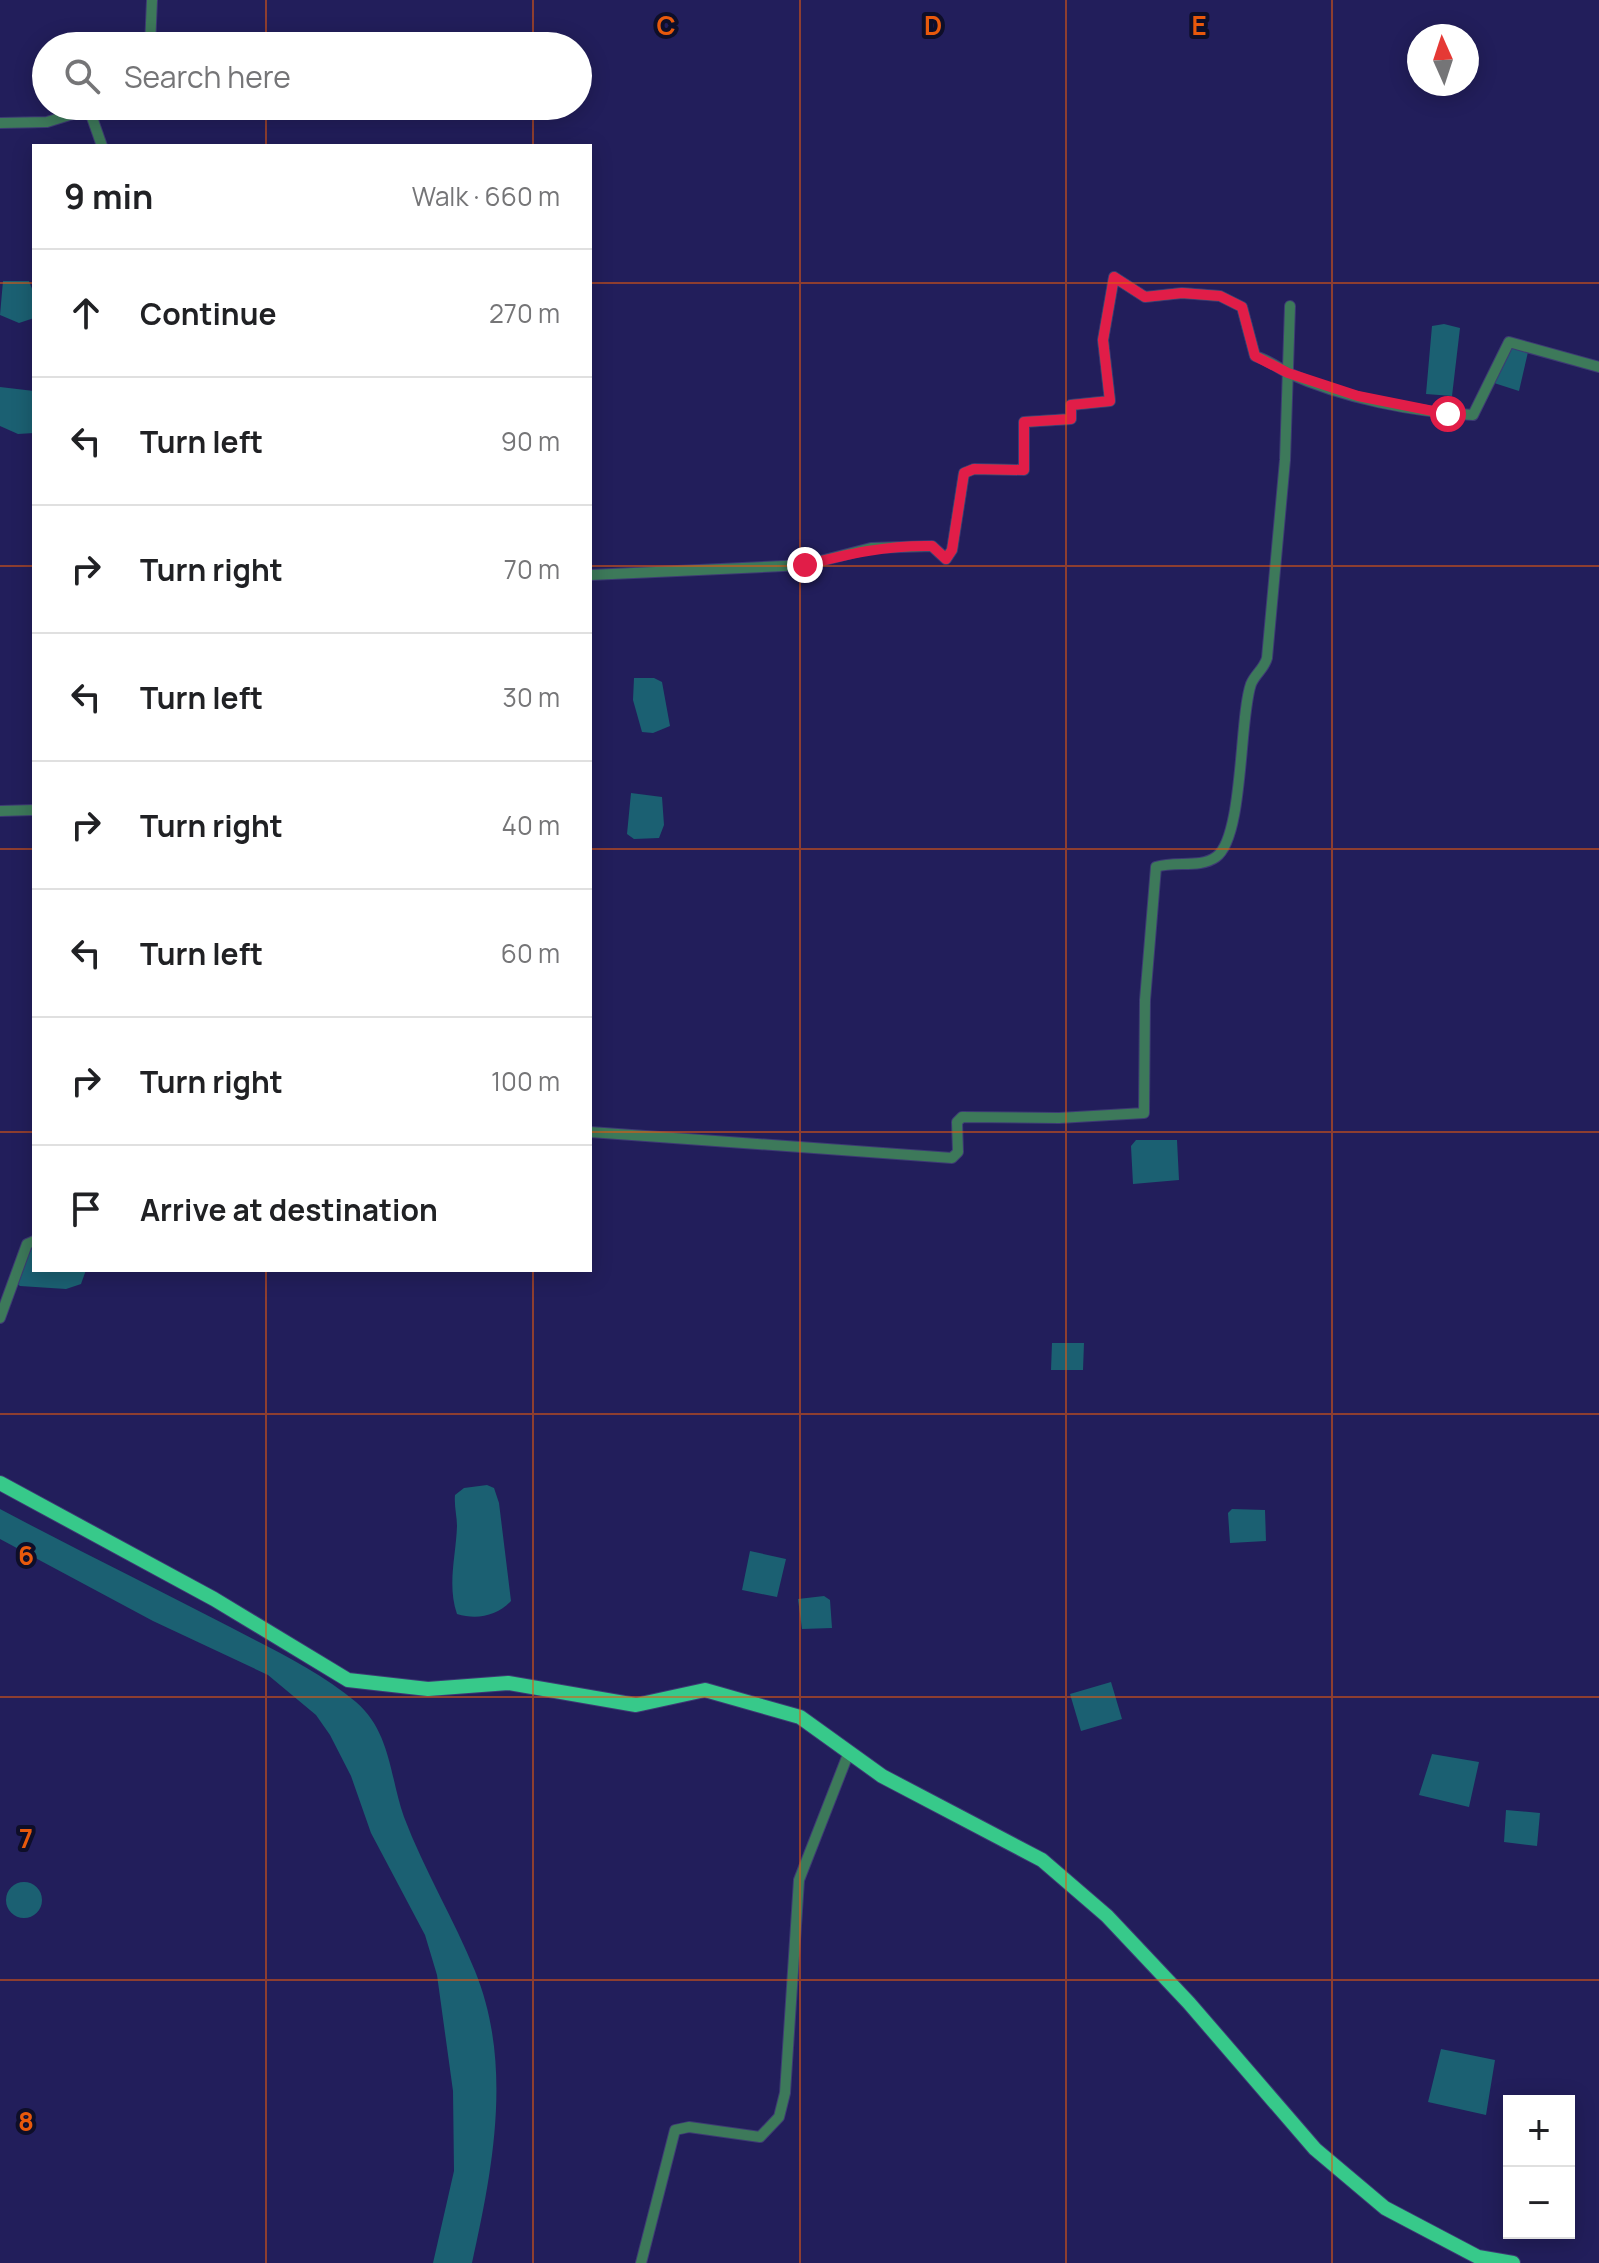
<!DOCTYPE html>
<meta charset="utf-8">
<style>
:root{--surface:#fff;--page:#f2f2f2;--text:#202124;--muted:#757577;--line:#e0e0e0}
body{margin:0;font-family:Manrope,sans-serif;background:var(--page);color:var(--text)}
.controls{position:absolute;right:24px;bottom:24px;display:grid;overflow:hidden;border-radius:0px;box-shadow:0 4px 20px #0003}
.controls button{width:72px;height:72px;display:grid;place-items:center;padding:0;border:0;border-bottom:2px solid var(--line);background:var(--surface);color:var(--text);font:40px sans-serif}
.compass{position:absolute;left:1407px;top:24px;width:72px;height:72px;border-radius:50%;background:var(--surface);box-shadow:0 4px 20px #0003;rotate:357deg}
.stop{position:absolute;width:24px;height:24px;margin:-18px;border:6px solid #e11d48;border-radius:50%;background:#fff}
.stop.end{background:#e11d48;border-color:#fff;box-shadow:0 2px 8px #0008}
.list{margin:0;padding:0;list-style:none}
h2{display:flex;justify-content:space-between;align-items:center;height:104px;margin:0;padding:0 32px;font-size:34px}
h2 small{font-size:26px;font-weight:400;color:var(--muted)}
.list li{display:grid;grid-template-columns:52px 1fr auto;gap:24px;align-items:center;box-sizing:border-box;height:128px;padding:0 32px;border-top:2px solid var(--line)}
.list b{display:block;font-size:30px;white-space:nowrap}
.list em{font-size:26px;font-style:normal;color:var(--muted)}
.icon{flex:none;width:44px;height:44px;fill:none;stroke:currentColor;stroke-width:2;stroke-linecap:round;stroke-linejoin:round}
.map{position:relative;flex:none;width:1599px;height:2263px;overflow:hidden}
.search{position:absolute;background:var(--surface);box-shadow:0 4px 20px #0003;left:32px;top:32px;width:560px;height:88px;display:flex;align-items:center;gap:20px;box-sizing:border-box;padding:0 28px;border-radius:44px;color:var(--muted);font-size:30px}
.panel{position:absolute;background:var(--surface);box-shadow:0 4px 20px #0003;left:32px;top:144px;width:560px;height:1128px;border-radius:0px}
.map>svg:first-child{display:block}
.water{fill:#1b6072}
.lines{fill:none;stroke-linecap:round;stroke-linejoin:round}
.minor-casing{stroke:#3d3a74;stroke-width:12}
.major-casing{stroke:#3d3a74;stroke-width:16}
.minor{stroke:#3d795a;stroke-width:10}
.major{stroke:#37c98a;stroke-width:14}
.route{stroke:#e11d48;stroke-width:10}
.grid{fill:none;stroke:#e8590c;stroke-width:2;stroke-opacity:0.55}
.grid-label{font-size:26px;text-anchor:middle;font-weight:bold;fill:#e8590c;stroke:#0e0e28;stroke-width:8;stroke-linejoin:round;paint-order:stroke}
</style>
<div class="map">
<svg width="1599" height="2263" viewBox="0 0 1599 2263">
<rect width="100%" height="100%" fill="#221e5b"/>
<path class="water" d="M3,281h26l5,13v24l-15,5 -19,-8z
M1444,324l16,4 -8,68 -26,-2 6,-68z
M1509,342l19,10 -9,39 -25,-8z
M0,387l34,4v42l-16,1 -18,-8z
M634,678h20l8,4 8,44 -17,7 -11,-1 -9,-32z
M631,793l31,4 2,28 -5,13 -25,1 -7,-5z
M1136,1140h41l2,40 -46,4 -2,-38z
M32,1248l2,22h52l-5,14 -15,5 -46,-3 -4,-3z
M1052,1343h32l-1,27h-32z
M487,1485l7,3 5,15 12,98c-14,15 -34,19 -54,13 -10,-29 -1,-58 0,-88 0,-10 -3,-20 -2,-31l9,-7z
M0,1509c77,41 155,79 232,119 42,22 87,43 124,74 35,30 34,76 48,115 20,53 50,102 71,154 38,93 18,197 -3,292h-39l21,-92 -1,-80 -16,-116 -12,-40 -54,-102 -20,-57 -21,-41 -14,-20 -48,-40 -115,-54 -153,-82z
M1232,1509l33,1 1,31 -36,2 -2,-30z
M750,1551l36,8 -9,38 -35,-7z
M824,1596l6,4 2,28 -30,1 -4,-30z
M1111,1682l11,37 -41,12 -11,-37z
M1432,1754l47,8 -10,45 -50,-12z
M1506,1810l34,3 -3,33 -33,-4z
M6 1900a18 18 0 1 1 36 0a18 18 0 1 1-36 0Z
M1441,2049l54,11 -9,55 -58,-13z"/>
<g class="lines">
<defs>
<path id="minor" d="M150,46l2,-46
M0,123l47,-1 42,-13
M102,146l-13,-37 50,-3
M590,575l215,-10 66,-17 61,-2 14,13 6,-9 12,-77 10,-4 50,1v-48l47,-3v-14l39,-4 -7,-61 11,-63 31,20 37,-4 38,3 22,11 13,49c13,4 22,11 33,17 55,25 125,39 185,42l36,-73 90,25
M0,811l34,-1
M590,1132l362,26 6,-6 -1,-30 5,-5 97,1 85,-5 1,-113 11,-133c19,-7 43,2 60,-10 28,-20 23,-139 35,-173 4,-10 13,-15 16,-26l18,-198 5,-154
M0,1318l27,-74 7,-3
M641,2263l34,-133 14,-3 71,10 19,-20 6,-24 14,-213 50,-128"/>
<path id="major" d="M0,1483l214,116 134,81 80,9 80,-6 128,22 69,-15 95,27 82,59 160,84 65,56 82,87 126,146 70,59 93,49 35,6"/>
</defs>
<use href="#minor" class="minor-casing"/>
<use href="#major" class="major-casing"/>
<use href="#minor" class="minor"/>
<use href="#major" class="major"/>
</g>
<g class="lines">
<path class="route" d="M805,565c43,-11 82,-20 127,-19l14,13 6,-9 12,-77 10,-4 50,1v-48l47,-3v-14l39,-4 -7,-61 11,-63 31,20 37,-4 38,3 22,11 13,49 33,17 70,23 90,18"/>
</g>
<path class="grid" d="M266,0v46M533,0v46M800,0v2263M1066,0v2263M1332,0v2263M266,106v40M533,106v40M0,283h34M590,283h1009M0,566h34M590,566h1009M0,849h34M590,849h1009M0,1132h34M590,1132h1009M266,1270v993M533,1270v993M0,1414h1599M0,1697h1599M0,1980h1599"/>
<g class="grid-label">
<text x="666" y="35">C</text>
<text x="933" y="35">D</text>
<text x="1199" y="35">E</text>
<text x="26" y="1565">6</text>
<text x="26" y="1848">7</text>
<text x="26" y="2131">8</text>
</g>
</svg>
<div class="controls">
<button>+</button>
<button>−</button>
</div>
<svg class="compass" viewBox="-18 -18 36 36"><path d="M0-13l5 13h-10z" fill="#e53935"/><path d="M0 13l5-13h-10z" fill="#757577"/></svg>
<div class="stop" style="left:1448px;top:414px"></div>
<div class="stop end" style="left:805px;top:565px"></div>
<div class="search"><svg class="icon" aria-label="search" viewBox="0 0 24 24"><circle cx="10" cy="10" r="6"/><path d="M15 15l6 6"/></svg>Search here</div>
<section class="panel">
<h2>9 min<small>Walk · 660 m</small></h2>
<ul class="list">
<li><svg class="icon" aria-label="ahead" viewBox="0 0 24 24"><path d="M12 20V5M6 11l6-6 6 6"/></svg><div><b>Continue</b></div><em>270 m</em></li>
<li><svg class="icon" aria-label="left" viewBox="0 0 24 24"><path d="M17 20v-9H6M10 6l-5 5 5 5"/></svg><div><b>Turn left</b></div><em>90 m</em></li>
<li><svg class="icon" aria-label="right" viewBox="0 0 24 24"><path d="M7 20v-9h11M14 6l5 5-5 5"/></svg><div><b>Turn right</b></div><em>70 m</em></li>
<li><svg class="icon" aria-label="left" viewBox="0 0 24 24"><path d="M17 20v-9H6M10 6l-5 5 5 5"/></svg><div><b>Turn left</b></div><em>30 m</em></li>
<li><svg class="icon" aria-label="right" viewBox="0 0 24 24"><path d="M7 20v-9h11M14 6l5 5-5 5"/></svg><div><b>Turn right</b></div><em>40 m</em></li>
<li><svg class="icon" aria-label="left" viewBox="0 0 24 24"><path d="M17 20v-9H6M10 6l-5 5 5 5"/></svg><div><b>Turn left</b></div><em>60 m</em></li>
<li><svg class="icon" aria-label="right" viewBox="0 0 24 24"><path d="M7 20v-9h11M14 6l5 5-5 5"/></svg><div><b>Turn right</b></div><em>100 m</em></li>
<li><svg class="icon" aria-label="arrive" viewBox="0 0 24 24"><path d="M6 21V4h12l-3 4 3 4H6"/></svg><div><b>Arrive at destination</b></div></li>
</ul>
</section>
</div>
